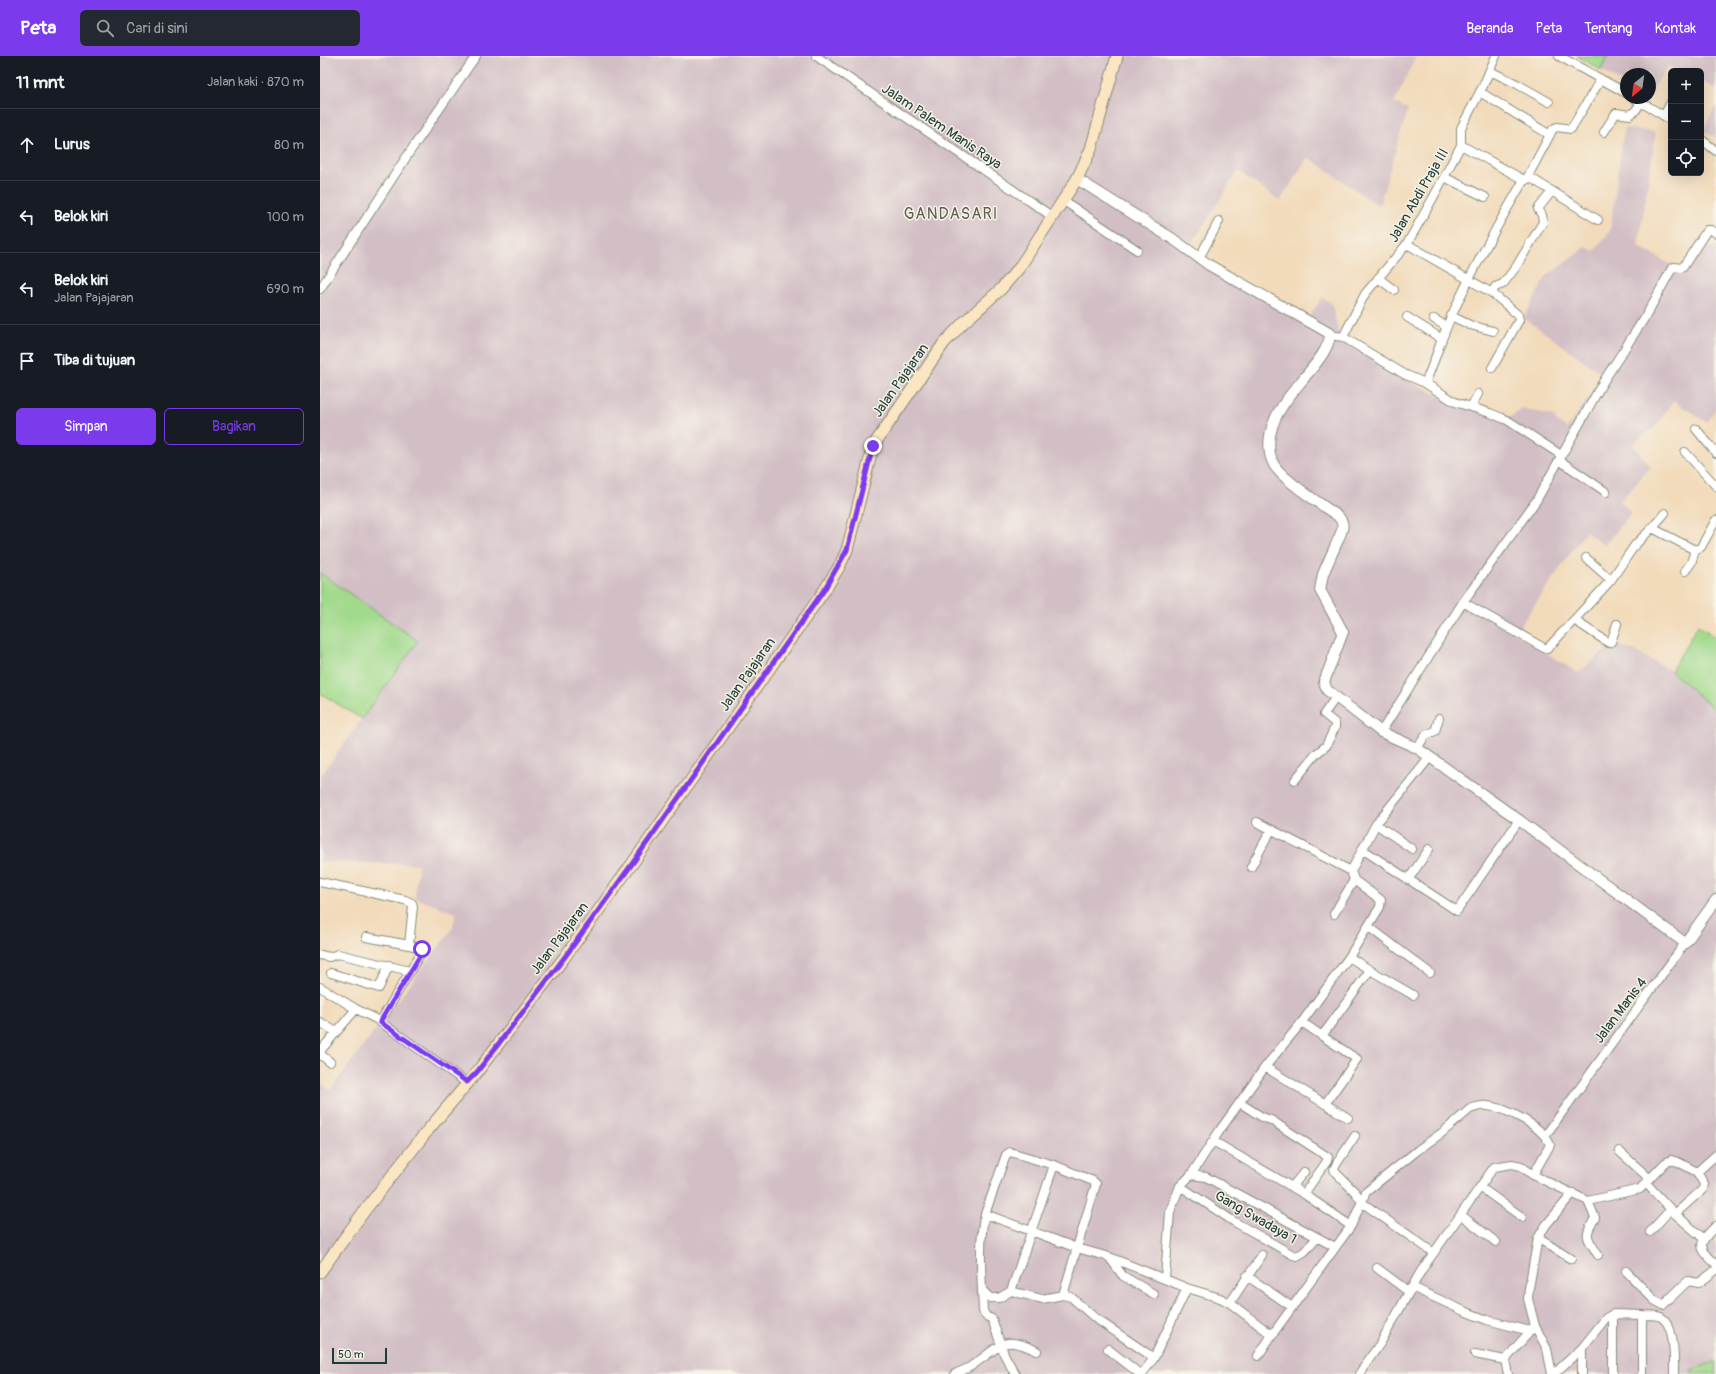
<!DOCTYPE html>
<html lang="id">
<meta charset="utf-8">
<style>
:root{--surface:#171b24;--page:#242831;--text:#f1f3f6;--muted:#9ea1a6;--line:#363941;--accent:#7c3aed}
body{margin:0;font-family:Pangolin,sans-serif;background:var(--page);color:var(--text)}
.controls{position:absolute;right:12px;top:12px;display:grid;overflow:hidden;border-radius:6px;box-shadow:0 4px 16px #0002}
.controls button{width:36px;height:36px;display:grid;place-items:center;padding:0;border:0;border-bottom:1px solid var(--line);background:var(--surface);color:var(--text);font:20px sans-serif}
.compass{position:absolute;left:1300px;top:12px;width:36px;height:36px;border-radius:50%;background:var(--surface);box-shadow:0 4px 16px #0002;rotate:209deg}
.scale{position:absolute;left:12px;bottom:10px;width:55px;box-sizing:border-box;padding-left:4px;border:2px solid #1f3d34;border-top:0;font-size:11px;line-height:14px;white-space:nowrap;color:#1f3d34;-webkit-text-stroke:3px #f7f3e8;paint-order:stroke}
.stop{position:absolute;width:12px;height:12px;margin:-9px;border:3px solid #7c3aed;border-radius:50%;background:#fff}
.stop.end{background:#7c3aed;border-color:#fff;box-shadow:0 1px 4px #0008}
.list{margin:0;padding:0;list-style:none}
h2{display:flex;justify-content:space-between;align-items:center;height:52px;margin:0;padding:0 16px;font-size:17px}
h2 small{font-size:13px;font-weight:400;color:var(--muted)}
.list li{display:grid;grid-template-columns:26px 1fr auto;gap:12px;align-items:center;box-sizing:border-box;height:72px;padding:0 16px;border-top:1px solid var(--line)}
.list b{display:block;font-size:15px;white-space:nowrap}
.list p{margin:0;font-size:13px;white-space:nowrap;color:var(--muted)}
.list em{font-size:13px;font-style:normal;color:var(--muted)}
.actions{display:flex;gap:8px;padding:12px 16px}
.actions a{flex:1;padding:9px 0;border:1px solid var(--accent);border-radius:6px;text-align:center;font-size:14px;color:var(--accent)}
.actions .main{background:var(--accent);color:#fff}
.icon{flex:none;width:22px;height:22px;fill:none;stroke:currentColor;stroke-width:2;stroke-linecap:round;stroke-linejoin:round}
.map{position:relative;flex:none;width:1396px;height:1318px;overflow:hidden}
header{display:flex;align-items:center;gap:24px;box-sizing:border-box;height:56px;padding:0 20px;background:var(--accent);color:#fff}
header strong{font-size:19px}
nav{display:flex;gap:22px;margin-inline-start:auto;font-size:14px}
.search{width:280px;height:36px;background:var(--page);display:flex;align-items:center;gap:10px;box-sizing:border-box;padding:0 14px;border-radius:6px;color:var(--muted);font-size:15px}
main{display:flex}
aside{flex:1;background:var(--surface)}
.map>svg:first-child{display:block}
.industrial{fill:#d2bec5}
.green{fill:#a1da8c;stroke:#608c60}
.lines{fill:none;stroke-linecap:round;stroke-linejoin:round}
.minor-casing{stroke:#888c78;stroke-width:10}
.tertiary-casing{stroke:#888c78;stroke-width:12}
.secondary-casing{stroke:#888c78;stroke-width:13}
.minor{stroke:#fff;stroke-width:8}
.tertiary{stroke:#fff;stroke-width:10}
.secondary{stroke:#fbe6c4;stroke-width:11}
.route{stroke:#7c3aed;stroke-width:5}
.labels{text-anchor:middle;stroke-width:3;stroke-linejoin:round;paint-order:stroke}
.street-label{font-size:14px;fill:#1f3d34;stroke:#f7f3e8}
.quarter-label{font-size:16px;letter-spacing:1px;fill:#5c5f51;stroke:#f7f3e8}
</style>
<header>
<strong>Peta</strong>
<div class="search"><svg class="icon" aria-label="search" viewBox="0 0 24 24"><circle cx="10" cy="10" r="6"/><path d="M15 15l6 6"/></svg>Cari di sini</div>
<nav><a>Beranda</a><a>Peta</a><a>Tentang</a><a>Kontak</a></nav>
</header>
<main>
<aside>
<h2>11 mnt<small>Jalan kaki · 870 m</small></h2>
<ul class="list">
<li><svg class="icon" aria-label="ahead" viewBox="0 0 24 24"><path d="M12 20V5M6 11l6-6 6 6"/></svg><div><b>Lurus</b></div><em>80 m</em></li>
<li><svg class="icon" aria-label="left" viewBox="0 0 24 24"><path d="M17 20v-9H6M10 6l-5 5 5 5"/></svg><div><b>Belok kiri</b></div><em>100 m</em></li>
<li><svg class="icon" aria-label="left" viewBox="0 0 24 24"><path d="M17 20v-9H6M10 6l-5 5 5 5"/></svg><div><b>Belok kiri</b><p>Jalan Pajajaran</p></div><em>690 m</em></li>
<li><svg class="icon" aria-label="arrive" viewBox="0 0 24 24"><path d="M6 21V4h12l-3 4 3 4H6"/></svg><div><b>Tiba di tujuan</b></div></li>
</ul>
<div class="actions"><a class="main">Simpan</a><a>Bagikan</a></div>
</aside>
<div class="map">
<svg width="1396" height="1318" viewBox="0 0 1396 1318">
<rect width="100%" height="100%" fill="#f7f3e8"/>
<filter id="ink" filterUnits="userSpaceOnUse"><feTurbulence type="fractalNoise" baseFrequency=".025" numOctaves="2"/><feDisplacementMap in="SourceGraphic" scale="8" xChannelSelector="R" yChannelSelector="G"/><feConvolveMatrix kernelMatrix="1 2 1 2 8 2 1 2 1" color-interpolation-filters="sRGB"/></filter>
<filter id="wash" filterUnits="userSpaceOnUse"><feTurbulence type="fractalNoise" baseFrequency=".012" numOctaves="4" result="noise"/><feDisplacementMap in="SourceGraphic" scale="16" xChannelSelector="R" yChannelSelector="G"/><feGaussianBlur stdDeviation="0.9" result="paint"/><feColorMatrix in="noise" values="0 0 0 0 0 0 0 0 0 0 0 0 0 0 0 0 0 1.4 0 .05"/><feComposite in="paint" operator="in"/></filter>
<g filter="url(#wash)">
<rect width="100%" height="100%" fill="#f2dbbb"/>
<path class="industrial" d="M0,0h1096l-22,47 14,6 -29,97 -71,-49 -28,44 -42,-30 -50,78 46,28 76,39 12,-19 10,7 8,35 75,45 47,22 30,3 18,9 11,-10 33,8 3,6 10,7 37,-54 -80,-57 22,-41 40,-30 8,4 16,-20 14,-103 32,4 -18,114 45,25 19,-26 13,4 1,-1v161l-9,13 -34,-21 -17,25 -24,18 19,23 -31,34 11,12 -27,33 -18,-15 -71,102 63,40 35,-29 22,7 36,20 45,40v663h-1396v-292l10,8 122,-161 4,-16 -41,-15 3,-34 -98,-2v-85l98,-136 -98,-68z
M1288,0h108v33l-15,-8v-10h-22l-11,-5 -18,26v-18h-24v11l-25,-15z
M1396,50v31l-14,-6z"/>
<path class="green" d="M1257,0h31l-7,14z
M0,517l98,68 -56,78 -42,-26z
M1378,569l18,13v73l-45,-40z
M1396,1306v12h-23l-2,-4z"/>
</g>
<g filter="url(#ink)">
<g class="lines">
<defs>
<path id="minor" d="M496,0l237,161
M1239,0l67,37
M1170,15l27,13 32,18
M1160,36l70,43
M1314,42l37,22
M1344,60l7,-14
M1284,76l12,-19 14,2 6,-5 5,-8
M1381,83l15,12
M1141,89l63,35 7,-2 67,42
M1124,121l41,20
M1206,124l27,-51 4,-2 14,2 30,-50
M744,145l73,49
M1087,188l85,49 26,22 1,5 -27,48
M879,202l20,-37
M1058,222l16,12
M0,233l89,-136 67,-97
M1172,237l3,-6 8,-3 13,-17 27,-45 -1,-7 -4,-6 14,-18
M1131,260l19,9 23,6
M1087,261l35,22
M1114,263l13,8
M1010,279l13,2 61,37 21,9 30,19 35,11 17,7 54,35
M1023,281l22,-43 42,-50 26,-46 28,-53v-17l22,-42 13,-30
M1105,327c10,-22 16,-44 26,-66 21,-47 47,-93 73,-137
M1151,351l7,-13
M1376,373l20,24
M1365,396l31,34
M1239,404l47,32
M1332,472l13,-15
M1266,502l25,22
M1365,515l6,-8 4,-13
M1143,546l81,46 3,1 27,-29 35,23 2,-1 6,-18
M1254,564l37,-40 24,-35 17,-17 43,22 6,-3 15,-27
M1061,676l82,-130 73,-101 67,-119 44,-68 25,-46 2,-1 7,1 2,-1 24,-37h4l5,3
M1097,692l9,-13 9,-4 4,-13
M975,724l21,-26 10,-8 9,-19v-4l-11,-9 12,-17
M937,766l94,49
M1056,768l36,25
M1042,793l95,62 62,-91
M931,811l20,-37
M1088,824l21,-31
M0,826l85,18 7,3 1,3 -4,39 11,3 2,3 -42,71
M1014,858l20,-34
M1049,871l61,46
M46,881l43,8
M0,899l9,2 9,-3 72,17
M1050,914l43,25
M11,917l48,15 10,-23
M0,931l36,22 20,10 91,64
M0,966l16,10
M982,966l20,14 48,-66 -21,-13
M1002,980l35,23 -32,45
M10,1006l-9,-7v-5l35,-41
M945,1011l83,51
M920,1047l22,14 9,3 57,37 -1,4 -23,33
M1035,1080l-18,27 -3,6 1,3 20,20 9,12 70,49
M1225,1080l140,-193
M893,1085l91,53 47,32
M1299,1095l31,28
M1377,1116l19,-17
M871,1119l15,2 129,70
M1326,1127l29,31 28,24
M860,1130l53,35 60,34 4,1 7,-4 13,-14
M972,1131l12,-15
M1160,1131l42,30
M1268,1145l7,17c-12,20 -8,18 3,37
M665,1158l21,-59 4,-3 44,13 39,16 3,3 -33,111
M1141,1159l35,27
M1396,1170c-18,17 -19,21 0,38
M1330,1176l21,-23
M1218,1182l33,21
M789,1201l14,19 31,18
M1057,1212l32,24
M1306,1215l28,29 9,5 25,-24 11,2 17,-13
M927,1220l45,31
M845,1222l5,-66 10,-26 11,-11 29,-45 45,-63 37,-45 47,-65 31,-50 1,-7 -27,-20 -3,-9 25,-47 54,-67
M1092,1231l52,24 23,9 43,11
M867,1232l33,10 10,5 42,32
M663,1235l7,7h9l12,-7 43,-126
M691,1235l31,8 21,-4 8,2 24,21 59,40
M910,1247l32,-48
M1262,1292v26
M788,1293l32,25
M1155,1298l30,6
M938,1300l14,-21 79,-109 15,-34 52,-42 25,-18 27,-23c5,-2 12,-4 18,-3 18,2 55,20 62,39l-17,30
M635,1318c6,-3 13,-5 19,-10 28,-18 27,-30 63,-13
M695,1318l-11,-20 -12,-35 -6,-3 -3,-5c-1,-26 -5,-72 2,-97l92,34 32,9 78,31 -33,70 -12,16
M1039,1318l22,-32 40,-71 73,-104 18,-3 9,2 12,9 55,26 52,-12 25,-26 6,-3 7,2 19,10 7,12 -1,5 -28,25
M1188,1318l-3,-14 28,-32
M1232,1318l-5,-25 -12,-23 -7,-27 1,-11 9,-50 8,-13 27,-32
M1234,1318l28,-26 24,-30 7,-4 29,1
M1293,1318v-60
M1322,1318v-59c5,0 12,0 16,1 18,5 16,43 16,58"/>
<path id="tertiary" d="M757,123l96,60 36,26 120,68 1,2c-1,13 -13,27 -21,37 -9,11 -18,21 -26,33 -12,17 -19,41 -9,60 9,15 48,40 64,51 5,6 6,10 3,17l-18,41 -3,16 23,42 -19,50 3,8 54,42 36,16 102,72 166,123 31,-43"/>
<path id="secondary" d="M0,1216l45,-62 63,-80 49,-58 87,-114 68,-94 192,-273 15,-24 8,-17 26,-104 71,-103 19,-20 38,-34 18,-21 58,-89 14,-30 26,-93"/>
</defs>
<use href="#minor" class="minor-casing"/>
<use href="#tertiary" class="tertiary-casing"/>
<use href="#secondary" class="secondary-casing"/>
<use href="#minor" class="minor"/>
<use href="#tertiary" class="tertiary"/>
<use href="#secondary" class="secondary"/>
</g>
</g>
<g class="lines" filter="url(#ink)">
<path class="route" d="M102,893l-1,5 -41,68 87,60 10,-10 87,-114 68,-94 192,-274 23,-40 26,-104"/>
</g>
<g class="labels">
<g class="street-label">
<text transform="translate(622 70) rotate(34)" y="5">Jalam Palem Manis Raya</text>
<text transform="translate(1098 139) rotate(-60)" y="5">Jalan Abdi Praja III</text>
<text transform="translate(580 324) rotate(-55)" y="5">Jalan Pajajaran</text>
<text transform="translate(427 618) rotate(-55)" y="5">Jalan Pajajaran</text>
<text transform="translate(239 882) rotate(-53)" y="5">Jalan Pajajaran</text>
<text transform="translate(1300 954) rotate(-53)" y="5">Jalan Manis 4</text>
<text transform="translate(936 1161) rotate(30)" y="5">Gang Swadaya 1</text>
</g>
<g class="quarter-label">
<text x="631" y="163">GANDASARI</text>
</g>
</g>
</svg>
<div class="controls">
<button>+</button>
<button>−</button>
<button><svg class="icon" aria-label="locate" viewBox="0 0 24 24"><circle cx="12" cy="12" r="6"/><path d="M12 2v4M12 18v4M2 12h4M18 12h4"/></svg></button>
</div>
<svg class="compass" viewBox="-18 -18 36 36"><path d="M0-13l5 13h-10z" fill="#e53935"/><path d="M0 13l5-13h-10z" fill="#9ea1a6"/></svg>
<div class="scale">50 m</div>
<div class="stop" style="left:102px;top:893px"></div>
<div class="stop end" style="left:553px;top:390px"></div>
</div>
</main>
